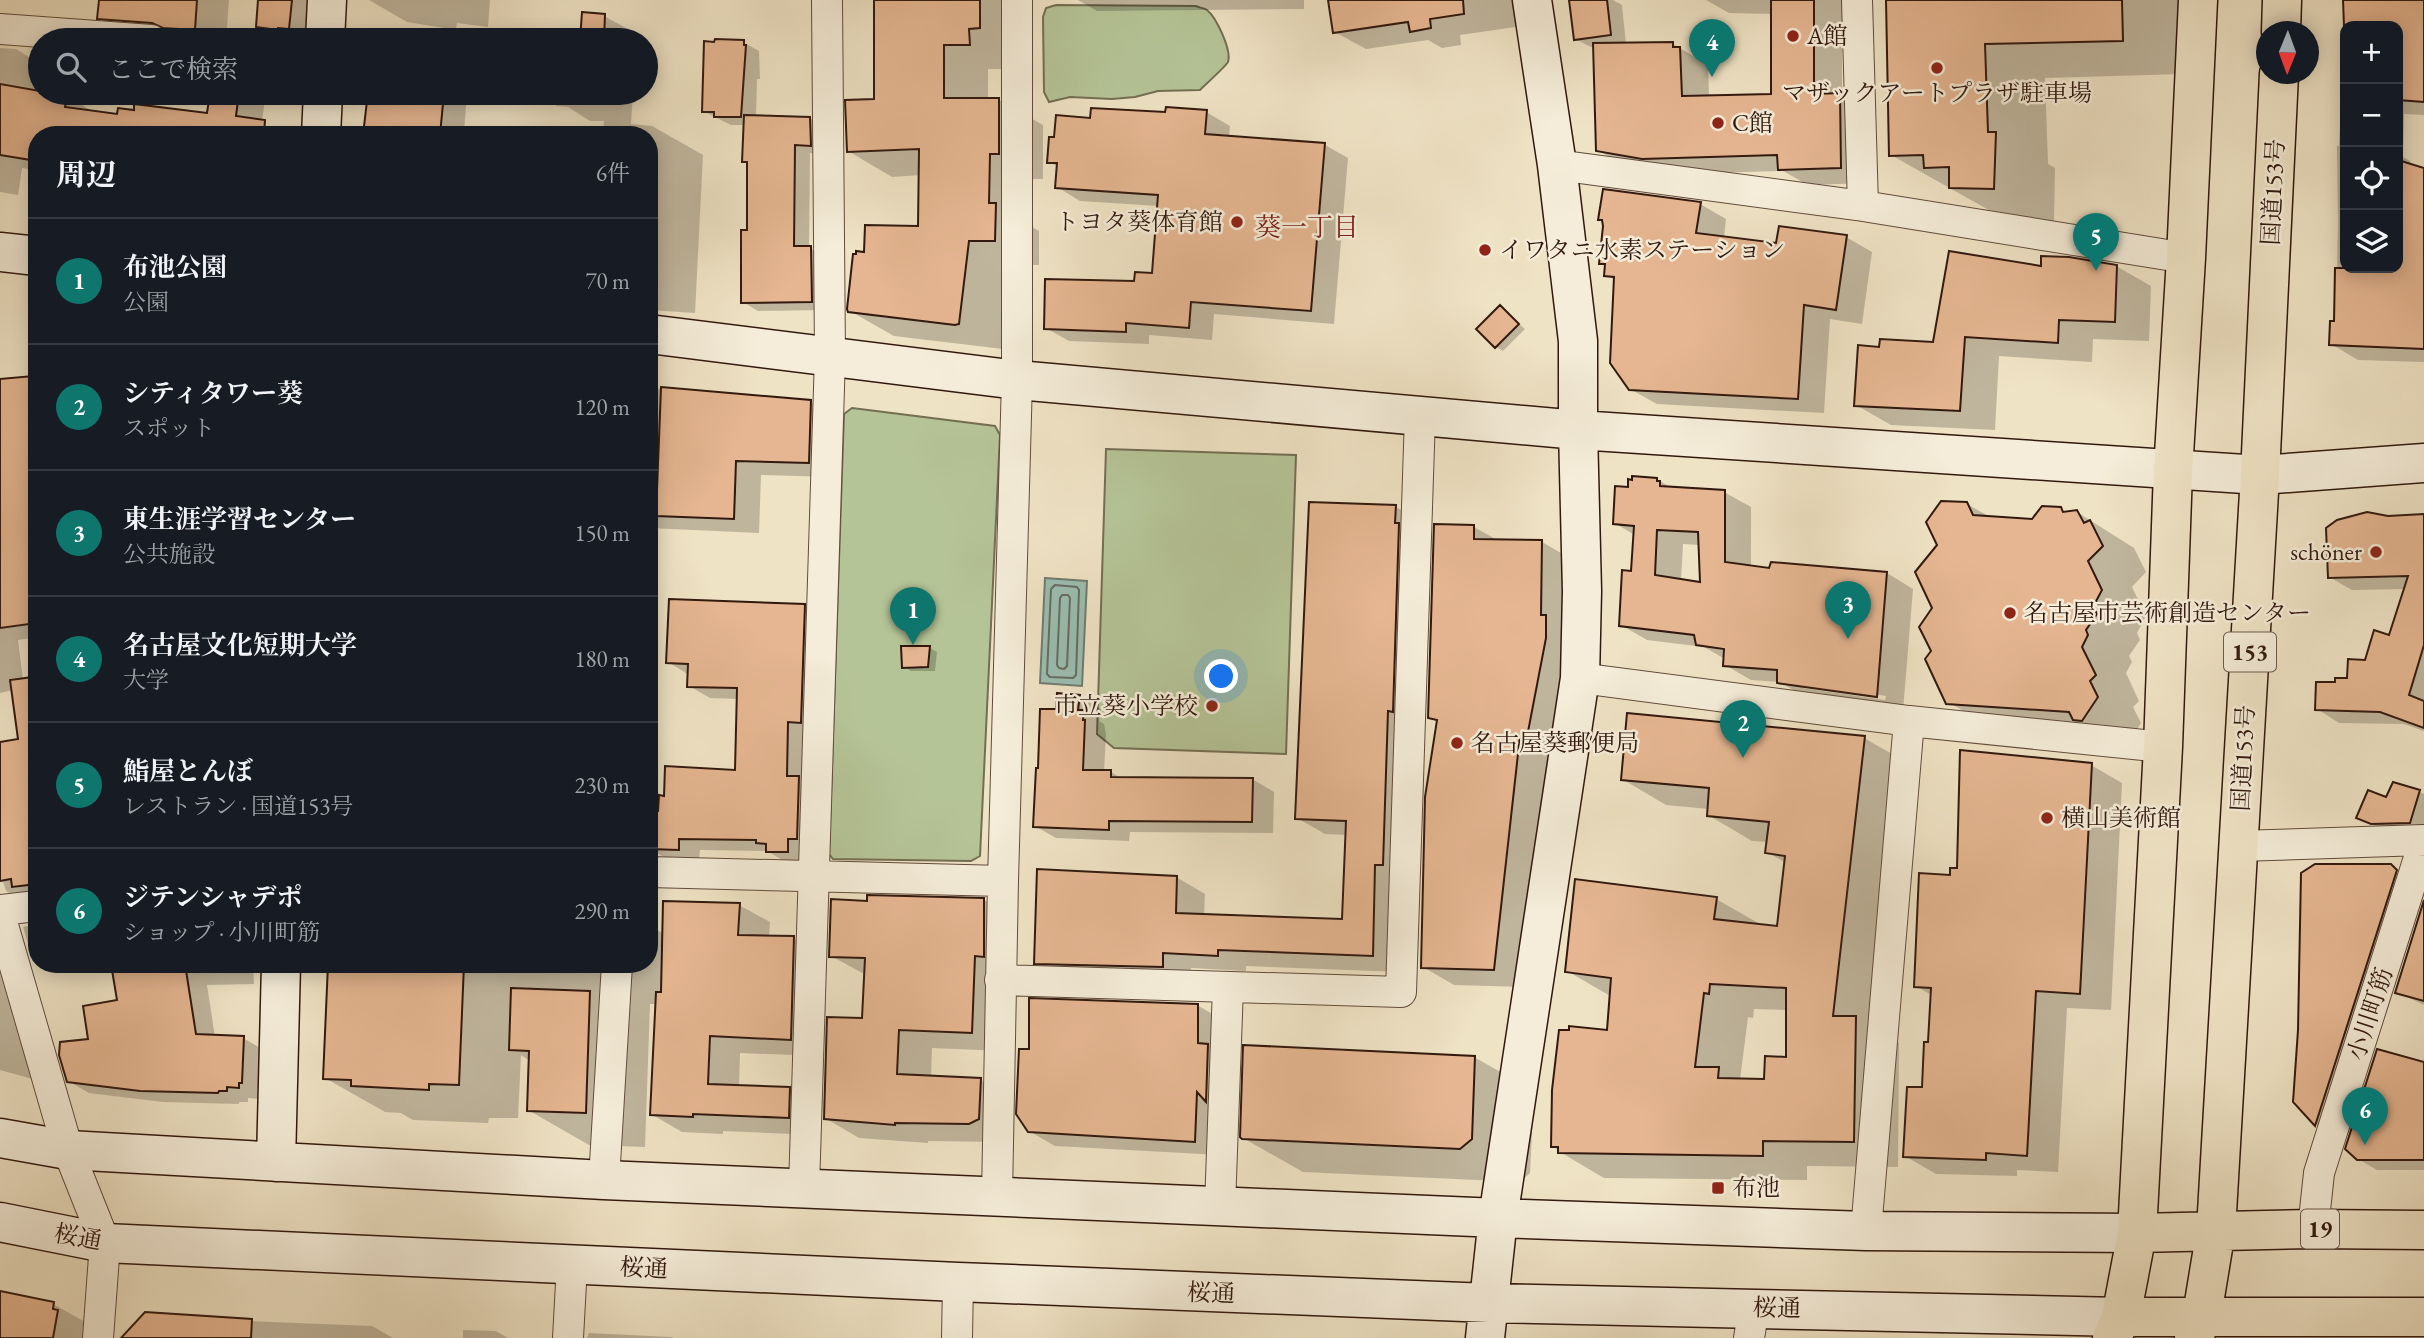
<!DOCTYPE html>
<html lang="ja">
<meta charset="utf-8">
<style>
:root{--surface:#171b24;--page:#20242c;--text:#f1f3f6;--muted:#9ea1a6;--line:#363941;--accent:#0f766e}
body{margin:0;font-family:"EB Garamond","Noto Serif JP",serif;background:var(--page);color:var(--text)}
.controls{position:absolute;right:21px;top:21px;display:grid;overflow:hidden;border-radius:14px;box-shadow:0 4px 18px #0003}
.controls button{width:63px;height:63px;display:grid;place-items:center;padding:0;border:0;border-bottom:2px solid var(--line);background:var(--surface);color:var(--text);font:35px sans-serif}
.compass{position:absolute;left:2256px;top:21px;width:63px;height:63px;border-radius:50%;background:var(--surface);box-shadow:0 4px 18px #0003;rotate:181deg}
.you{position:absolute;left:1222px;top:677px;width:24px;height:24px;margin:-18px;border:5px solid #fff;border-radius:50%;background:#1a73e8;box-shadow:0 0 0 10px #1a73e833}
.badge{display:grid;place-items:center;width:46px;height:46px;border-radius:50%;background:var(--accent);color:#fff;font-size:23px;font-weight:700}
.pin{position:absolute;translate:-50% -58px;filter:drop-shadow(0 2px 4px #0008)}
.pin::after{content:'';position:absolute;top:37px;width:24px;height:21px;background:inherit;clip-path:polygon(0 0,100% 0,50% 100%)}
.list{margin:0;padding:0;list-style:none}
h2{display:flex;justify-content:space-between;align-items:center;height:91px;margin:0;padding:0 28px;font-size:30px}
h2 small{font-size:23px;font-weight:400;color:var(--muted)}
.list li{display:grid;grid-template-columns:46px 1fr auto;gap:21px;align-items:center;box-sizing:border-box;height:126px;padding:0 28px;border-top:2px solid var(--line)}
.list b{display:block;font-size:26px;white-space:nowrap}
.list p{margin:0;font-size:23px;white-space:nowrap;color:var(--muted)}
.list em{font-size:23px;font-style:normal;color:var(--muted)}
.icon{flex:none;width:38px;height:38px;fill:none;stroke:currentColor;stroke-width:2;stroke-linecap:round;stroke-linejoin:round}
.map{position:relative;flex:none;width:2424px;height:1338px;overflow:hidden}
.search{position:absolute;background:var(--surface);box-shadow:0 4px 18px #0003;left:28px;top:28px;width:630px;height:77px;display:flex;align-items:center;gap:18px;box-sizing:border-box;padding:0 24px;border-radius:38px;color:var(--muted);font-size:26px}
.panel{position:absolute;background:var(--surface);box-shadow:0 4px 18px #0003;left:28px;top:126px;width:630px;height:847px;border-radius:28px}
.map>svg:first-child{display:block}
.green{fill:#b5c497;stroke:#746e53;stroke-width:2}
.water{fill:#9abeb2;stroke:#707c71;stroke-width:2}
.shadow{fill:#0003;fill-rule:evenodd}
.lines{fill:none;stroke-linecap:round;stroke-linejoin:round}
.shore{stroke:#666c60;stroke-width:2}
.building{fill:#e5b691;stroke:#32190f;stroke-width:2;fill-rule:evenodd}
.street-casing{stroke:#614c3c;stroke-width:32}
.secondary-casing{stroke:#32190f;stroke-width:41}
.highway-casing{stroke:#32190f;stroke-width:41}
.street{stroke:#f5edd9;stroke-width:30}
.secondary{stroke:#f5edd9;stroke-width:38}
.highway{stroke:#efe3c5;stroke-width:38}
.poi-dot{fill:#8f2418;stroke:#f5edd9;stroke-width:2.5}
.labels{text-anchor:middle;stroke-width:5;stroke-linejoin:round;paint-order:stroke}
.shield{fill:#f5edd9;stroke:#6c594c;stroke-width:2}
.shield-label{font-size:23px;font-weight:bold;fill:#32190f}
.poi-label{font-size:24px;fill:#32190f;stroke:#f5edd9;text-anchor:start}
.street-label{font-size:24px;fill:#32190f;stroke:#f5edd9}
.neighbourhood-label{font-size:26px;fill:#7a1f14;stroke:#f5edd9}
</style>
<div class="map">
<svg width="2424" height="1338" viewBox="0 0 2424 1338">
<rect width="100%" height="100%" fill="#efe3c5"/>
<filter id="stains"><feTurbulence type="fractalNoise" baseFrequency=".00286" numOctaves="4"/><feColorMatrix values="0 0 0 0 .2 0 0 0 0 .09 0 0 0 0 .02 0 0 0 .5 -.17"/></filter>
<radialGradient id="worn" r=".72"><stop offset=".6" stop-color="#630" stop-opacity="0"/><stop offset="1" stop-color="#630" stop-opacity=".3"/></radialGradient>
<path class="green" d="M1056,5l140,1c4,2 8,2 11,4 9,7 25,40 21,52 -1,3 -23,23 -28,28l-42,1 -23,6 -23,2 -42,-2 -21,5 -5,-10 -1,-75 3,-9z
M852,408l143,18 5,9 -20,421 -9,5 -138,-2 -4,-5 15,-440z
M1106,449l190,6 -10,299 -172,-6 -17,-14z"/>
<path class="water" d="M1045,578l42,3 -5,105 -42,-3z"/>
<path class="shadow" d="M100,0h129l-3,40h-39l-57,-5 -31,-17z
M259,0h53l-3,39 -11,-1 -1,2 -20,-2 -20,-12z
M369,0h121l-2,27 -31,-4 -1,7 -49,-8z
M876,0h147l-10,69h-25v31h11l44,25v54h-10l-1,48 7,4v34h-26l-10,84 -109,-13 -44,-25 16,-57 54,-27 1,-52 -29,2 -44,-26 27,-50z
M1078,0h226v9l-207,2z
M1330,0h188l4,26 -62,9 1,10 -19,3 -14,-8 -62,9 -31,-17z
M1578,0h35l9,5 4,39h47l35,21 1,32 64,-1v-82l-44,-1 -23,-13h136v97l25,14 2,72 -61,2 -25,-14 -112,3 -45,-8 -29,-16 -2,-103h-4l-16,-8z
M1887,0h294l2,74 -138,4 3,86 7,4 -1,55 -44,-1 -119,-67z
M2345,1h79v114l-20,-1 -1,43 7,4 1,5 13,4v192l-66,-2 -27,-16 5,-21 2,-100 -1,-77h2l4,-86h2v208h53v-242h-53z
M584,14l20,2 22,12 -1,12h-43z
M743,42l16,9 1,28h-3l-1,38 54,1 15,9 1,27 -16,-1 -1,95 17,8 1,54 -69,1 -15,-9 6,-70v-69l-5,-2 1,-36h-14l-28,-14z
M0,48l16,1 24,15 -2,27 29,5 25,15 27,5 90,-1 3,-22h54l-6,42h-223v35l-15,-2 -4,27 -18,-3z
M377,93h90l-3,39 16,3h-115l12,-31z
M536,93h97l-2,31 21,2 51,29 -8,158 -46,-3v-175h-46l1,-14h-14l-22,-14 -11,-1z
M1206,112l24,14 -1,11 96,8 23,13 -14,166 -120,-10 -2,26 -63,-5v9l-80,-3 -23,-13 107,-53 6,-69 -79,-5 -23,-14 2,-20 -10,-5 43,-42z
M1700,204l26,15 -2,19 54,7 68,-8 26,15 -10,72 -32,-5 -6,94 -167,-9 -27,-15 -15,-109 -9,-5 1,-8 -7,-4 4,-42 -4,-2z
M2116,266l35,20 -2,55 -56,-2 -1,23 -93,-6 -4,74 -104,-5 -35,-20 25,-56 54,-5 108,-76z
M1500,308l25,21 -22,22 -7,-4z
M33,378l4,2v257l-19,3 5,40 9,-1 5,2v221l-9,1 -22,-12 -6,-19v-129l19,-2 -6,-51 -13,3v-312z
M649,388l87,6 75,8 25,15 -2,60 -73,-2 -2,58 -110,-5z
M1657,479l16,10 51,3 27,15v60l136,6 26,16 -10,122 -98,-14 -25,-15 -29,-2 -26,-15v-6l-21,-12 -57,-7 -26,-15 12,-52 2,-38 -21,-12 16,-35zM1683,544l17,1 2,39 -21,-3zM1803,684l83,12 -1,4 -82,-12z
M1967,504l25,14 41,3 27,-12 7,4 10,-1 57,36 12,24 -14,15 14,29 -9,17 3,7 -11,16 3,6 -6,11 13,28 -6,6 8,16 -14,23 -135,-18 -44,-26 -15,-50 6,-107z
M1396,507l28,16 -23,449 -155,-6v5l-55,-3v15l-127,-4 -28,-16 140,-86 29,17 -1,22 140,5 4,-86 -23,-1 -28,-16z
M2424,516v215l-20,-7 -65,-1 -22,-14 20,-25 12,-4 41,-43 16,-48 -54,1 -23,-13 59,-59z
M1474,527l25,14 43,1 31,18 -1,72 -47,355 -71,-2 -31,-18 16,-244 -10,-6z
M804,606l21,12 -17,246h-19l-22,-13 -67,-1 -1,11 -30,-1 -20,-12 11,-35 77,-41 1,-73 -28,-1 -21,-12v-11l-21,-13z
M930,648l7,4 -2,19h-24l-7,-4z
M1059,695l21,2 21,12 -2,12 5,3 2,10 -2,38h7l10,6 131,1 22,13 -1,41 -143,-1 -1,9 -73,-3 -21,-12 23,-115z
M1864,738l44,25 -30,268 21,12 -1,124 -91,-1v14l-203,-2 -44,-26 -7,-6 56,-114 3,-35 -45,-26 149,-72 44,25 19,4 7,-65 -19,-11 2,-10 -17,-1 -44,-26 1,-6 -43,-4 -44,-26zM1754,1009l34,1v49l-22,22 -26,-1 8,-63 5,1z
M2091,765l31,18 -11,227 -44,-2 -9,164 -41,-2v6l-81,-2 -31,-18 18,-67 10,-93 -17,-10 35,-109z
M2419,792l5,2v37l-36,1 -30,-15 29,-18z
M2395,872l26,15 -79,253 -25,-15 -22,-23z
M984,900l33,19v56l-13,76 -72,-3 -1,29 49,3 33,19 -10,43 -75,-1v2l-69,-5 -34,-20 39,-98 2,-45 -35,-19 37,-53z
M739,905l31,17 -1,15 25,1 30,18 -3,100 -81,-3 -1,34 50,2 31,18 -1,28 -96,-4v3l-41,-2 -31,-18 6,-110h-7l-5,143 -56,-2 -61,-35 2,-49 -9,-6 -3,63h-29l-1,5 -75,-3 -12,-7 -16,-1 -60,-34 4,-114h320v-39l15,9z
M2424,909v96l-27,-13z
M37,924v36l-5,-3 -9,-30z
M0,932l5,49 9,40 18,10 15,52 -47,-13z
M45,964h46l-38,5z
M113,964h140l1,20 -47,1 8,52 28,1 21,12 -4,49 -12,-1v4h-9v2l-76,-2 -74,-9 -21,-12 22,-41 29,-38z
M1197,1005l26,15 -3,135 -165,-9 -26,-15 1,-80z
M1474,1057l60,34 -4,82 -10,9 -217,-10 -60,-34z
M2424,1064v106h-47l-19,-11z
M0,1292l53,12 43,24 4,10h-100z
M200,1319l172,7 21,12h-260z
M463,1330l33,1 12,7h-45z
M589,1333l82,4 3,1h-87z"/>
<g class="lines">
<path class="shore" d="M1055,585l22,2 2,3 -3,85 -3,3 -23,-1 -3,-3 4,-85z
M1062,595h6l2,3 -3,68 -3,3 -5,-1 -2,-3 3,-67z"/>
</g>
<path class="building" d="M99,0h98l-2,30 -32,-2 -11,-5 -55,-4z
M258,0h34l-3,29 -11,-1v2l-22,-3z
M874,0h106v28l-11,1 1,16h-26v53h55v56h-9l-1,49h7l-1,38h-26l-10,83 -4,1 -107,-13 -1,-3 6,-55h3v-3l8,1 1,-27 53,1 1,-77 -72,3 -2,-52 29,-1z
M1328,0h135l1,14 -34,5 1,9 -21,4 -2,-10 -75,11z
M1569,0h38l4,35 -37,5z
M1771,0h43v94l26,-1 1,75 -63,2 -1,-15 -135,4 -46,-8 -3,-108 80,-1v5h7l2,49 89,-2z
M1886,0h236l1,41 -138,3 3,88h8l-2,57 -45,-1v-21l-25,1 -1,-13 -34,1z
M2343,0h81v102l-26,-2v-74h-54z
M582,12l23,2 -1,26h-24z
M715,39l29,1v5h2l-5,72h-27v-5h-12l2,-71 10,1z
M0,84l40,7v2l27,2 -2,12 52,7 1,-6 16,2v-6l73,9 3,-20h29l-3,23 29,4 -1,15h-227v26l-37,-6z
M376,93h68l-4,42h-77l4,-34 8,1z
M1166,107l41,3 -2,24 120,9 -14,168 -120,-9 -2,26 -63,-5v9l-82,-3 1,-50 89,2 1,-9 17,1 6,-78 -103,-7 2,-25h-10l2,-26h5l2,-22 34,3 1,-10 74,4z
M744,115l66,2 1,29 -16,-1 -1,101h17l1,56 -71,1v-73h6v-68h-5z
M2398,160l26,8v181l-95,-4 1,-24h4l1,-53h63z
M1603,189l98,13 -5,31 80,10 3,-17 68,9 -11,75 -32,-5 -6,94 -169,-9 -19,-27 4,-86 -10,-1 1,-12h-6l4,-38 -1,-6h-4z
M1949,251l92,15v-10l28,1 48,8 -2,57 -56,-2 -1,23 -93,-6 -5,74 -106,-5 4,-61 21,2 1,-8 53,3z
M1500,305l19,19 -24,24 -19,-19z
M33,376l4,41v206l-37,5v-249z
M661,387l150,13 -2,63 -73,-2 -2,58 -78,-3z
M1632,476l25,2v3h3v5l65,4v72l44,6 2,-6 116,10 -10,125 -100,-14v-13l-54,-4 1,-17 -28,-4 -2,-10 -75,-9 3,-56 9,1 3,-45 -21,-2 2,-38 13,1v-8l4,1zM1657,530l41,2 2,50 -45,-7z
M1941,501l26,1 6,13 59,4 10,-13 19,1 2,5 14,-2 7,13 6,-3 13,26 -15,15 14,29 -9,17 4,7 -11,16 2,5 -6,12 14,28 -6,6 8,16 -16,24 -9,-1 -4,-8 -123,-8 -21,-45 6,-8 -12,-24 13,-19 -17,-36 22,-27 -11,-23z
M1309,502l87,3 -1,18h4l-6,189 -5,-1 -5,154h-8l-2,91 -155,-6v6l-55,-3v14l-129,-3 3,-95 140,7 -1,37 166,6 4,-98 -51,-2z
M2367,512l21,4 36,-2v131l-15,50 15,6v27l-44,-16 -65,-2 1,-28h19v-4h12l1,-19 17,1 9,-30 15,5 19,-59 -80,2 -2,-50 11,-8z
M1434,524l40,1v14l68,1 -1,75h5v23l-19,99 -7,-1 -26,234 -73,-2 4,-171 12,-77 -9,-2z
M669,599l136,5 -4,119 -13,-1 -1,54h12l-2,63h-9v13h-22v-8l-10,-1v-3l-77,-1v11l-30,-1v-37l9,-1 1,-16 5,1 1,-30 70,4 2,-82 -50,-1 1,-23 -22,-1z
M901,646h29l-2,21 -26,1z
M33,677l1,12h3v195l-25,3 -1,-8 -11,2v-139l18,-3 -8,-59z
M1057,693l23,2 -2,15h6l-1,10h2l-2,50h28v7l142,1 -1,44 -143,-1v9l-76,-3 3,-59h2l2,-59h16z
M1627,713l238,23 -32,280h23l-2,126 -91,-1v15l-205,-3v-6h-7l1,-57 7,-60h10v-4l38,4 4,-52 -46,-6 10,-93 142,18 -3,22 63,7 8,-70 -20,-3 4,-31 -62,-6 2,-28 -88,-8zM1710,984l76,4v69l-21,-1 -1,23 -46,-1 1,-11h-24l9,-74 5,1z
M1960,750l132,13 -12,231 -44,-3 -9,165 -41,-3v7l-83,-3 4,-70h15l2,-45h4l3,-54 -17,-1 5,-114 31,2v-7h7z
M2393,782l27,8 -10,33 -39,1 -15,-6 12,-28 18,7z
M2315,864h76l6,6 -82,256 -22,-24 5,-72 3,-157z
M867,895l117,3v59l-9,-1 -3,77 -73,-3 -2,44 84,4 -2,41 -10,5 -74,-1v2l-71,-6 3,-102 35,1 3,-60 -36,-1 2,-58 36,2z
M2424,900v101l-29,-8z
M663,901l77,2 -2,32 56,1 -3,104 -81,-4 -2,48 82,3 -1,31 -96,-4v3l-43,-2 6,-123h5z
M111,964h74l11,70 48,2 -2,47h-3v5l-12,-1v4h-8l-1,2 -78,-2 -73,-9 -8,-27 1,-13 28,-3 -5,-33 34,-6z
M328,964h136l-5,121 -30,-1v6l-78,-4v-6l-28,-1z
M511,988l79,3 -4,122 -59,-2 2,-60 -20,-1z
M1029,998l169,6v39l10,1 -2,58 -9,-10 -2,50 -167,-10 -12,-18 3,-65h10z
M1243,1045l232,11 -3,83 -12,10 -218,-10 -2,-2z
M2377,1049l47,13v98h-67l-12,-11z
M0,1291l54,11 -1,7 5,1 -5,28h-53z
M145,1312l107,7 -1,19h-130z"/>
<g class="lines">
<defs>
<path id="street" d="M1857,0l6,206
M0,29l151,11
M1557,165l306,41 323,52
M1580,678l329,43 254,26
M2238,846l186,-6
M649,872l354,9
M0,910l37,-4
M0,915l68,235 37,93 -7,95
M1000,980l401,12 19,-576
M604,1180l13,-216
M804,1188l26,-832 -3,-356
M997,1196l6,-315 14,-501v-380
M1220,1206l8,-219
M2313,1229l6,-56 105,-331
M1866,1231l43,-510
M568,1338l4,-73
M957,1338l1,-56
M1749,1338l5,-30"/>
<path id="secondary" d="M325,40l2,-40
M321,135l2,-42
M0,252l37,4
M649,334l368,46 561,50 682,45 164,-12
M0,1138l68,12 536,30 894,38 368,13 271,2
M276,1162l5,-198
M0,1222l105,21 853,39 531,21 632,14
M1485,1338l13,-120 82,-540 2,-87 -4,-161v-89l-21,-176 -25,-165"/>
<path id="highway" d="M2281,32l1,-32
M2137,1233l176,-4 111,1
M2121,1317h303
M2112,1338l9,-21 16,-84 26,-486 10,-276 13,-213 12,-258
M2194,1338l8,-23 14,-85 44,-755 19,-401"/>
</defs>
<use href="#street" class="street-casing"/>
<use href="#secondary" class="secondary-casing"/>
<use href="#highway" class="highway-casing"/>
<use href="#street" class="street"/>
<use href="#secondary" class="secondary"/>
<use href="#highway" class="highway"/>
</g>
<g class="poi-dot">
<circle cx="1793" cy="36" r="7"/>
<circle cx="1937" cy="68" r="7"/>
<circle cx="1718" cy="123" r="7"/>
<circle cx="1237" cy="222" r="7"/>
<circle cx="1485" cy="250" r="7"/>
<circle cx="2376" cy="552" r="7"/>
<circle cx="2010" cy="613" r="7"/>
<circle cx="1212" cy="706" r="7"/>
<circle cx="1457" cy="743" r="7"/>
<circle cx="2047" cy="818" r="7"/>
<rect x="1711" y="1181" width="14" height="14" rx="3.5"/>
</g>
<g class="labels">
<g class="shield">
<rect x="2224" y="632.5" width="52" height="39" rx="5"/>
<rect x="2301" y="1209.5" width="38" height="39" rx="5"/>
</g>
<g class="shield-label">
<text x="2250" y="660">153</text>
<text x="2320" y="1237">19</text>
</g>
<g class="poi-label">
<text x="1807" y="44">A館</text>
<text x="1937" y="101" text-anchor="middle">マザックアートプラザ駐車場</text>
<text x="1732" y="131">C館</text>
<text x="1223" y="230" text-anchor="end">トヨタ葵体育館</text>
<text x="1499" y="258">イワタニ水素ステーション</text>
<text x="2362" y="560" text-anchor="end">schöner</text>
<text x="2024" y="621">名古屋市芸術創造センター</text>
<text x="1198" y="714" text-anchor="end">市立葵小学校</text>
<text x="1471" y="751">名古屋葵郵便局</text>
<text x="2061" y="826">横山美術館</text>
<text x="1732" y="1196">布池</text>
</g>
<g class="street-label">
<text transform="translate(2273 192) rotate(-87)" y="8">国道153号</text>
<text transform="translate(2243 758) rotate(-87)" y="8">国道153号</text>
<text transform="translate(2370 1014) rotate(-72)" y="8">小川町筋</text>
<text transform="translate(78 1237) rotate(10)" y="8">桜通</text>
<text transform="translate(644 1268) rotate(3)" y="8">桜通</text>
<text transform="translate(1211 1293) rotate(2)" y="8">桜通</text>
<text transform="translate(1777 1308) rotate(1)" y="8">桜通</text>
</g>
<g class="neighbourhood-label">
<text x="1307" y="236">葵一丁目</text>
</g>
</g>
<rect width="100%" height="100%" filter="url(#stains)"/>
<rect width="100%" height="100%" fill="url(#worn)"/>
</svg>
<div class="controls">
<button>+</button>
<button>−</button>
<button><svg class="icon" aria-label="locate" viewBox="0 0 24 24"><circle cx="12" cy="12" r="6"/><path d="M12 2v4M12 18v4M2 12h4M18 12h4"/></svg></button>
<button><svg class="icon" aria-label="layers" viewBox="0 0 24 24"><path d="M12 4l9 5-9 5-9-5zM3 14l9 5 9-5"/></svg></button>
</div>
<svg class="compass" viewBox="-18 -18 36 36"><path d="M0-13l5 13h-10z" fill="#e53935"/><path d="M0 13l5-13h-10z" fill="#9ea1a6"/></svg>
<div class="you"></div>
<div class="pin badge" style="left:913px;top:645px">1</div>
<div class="pin badge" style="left:1743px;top:758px">2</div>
<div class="pin badge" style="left:1848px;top:639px">3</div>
<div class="pin badge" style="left:1712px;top:77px">4</div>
<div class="pin badge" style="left:2096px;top:271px">5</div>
<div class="pin badge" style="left:2365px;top:1145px">6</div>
<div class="search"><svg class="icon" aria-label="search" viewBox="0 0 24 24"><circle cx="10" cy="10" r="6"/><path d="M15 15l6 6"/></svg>ここで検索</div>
<section class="panel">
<h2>周辺<small>6件</small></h2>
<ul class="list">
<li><span class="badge">1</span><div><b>布池公園</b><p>公園</p></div><em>70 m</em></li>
<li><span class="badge">2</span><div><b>シティタワー葵</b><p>スポット</p></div><em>120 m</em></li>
<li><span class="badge">3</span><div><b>東生涯学習センター</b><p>公共施設</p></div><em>150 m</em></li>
<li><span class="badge">4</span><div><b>名古屋文化短期大学</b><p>大学</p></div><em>180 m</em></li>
<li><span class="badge">5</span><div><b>鮨屋とんぼ</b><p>レストラン · 国道153号</p></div><em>230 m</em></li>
<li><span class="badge">6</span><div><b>ジテンシャデポ</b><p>ショップ · 小川町筋</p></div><em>290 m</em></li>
</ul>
</section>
</div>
